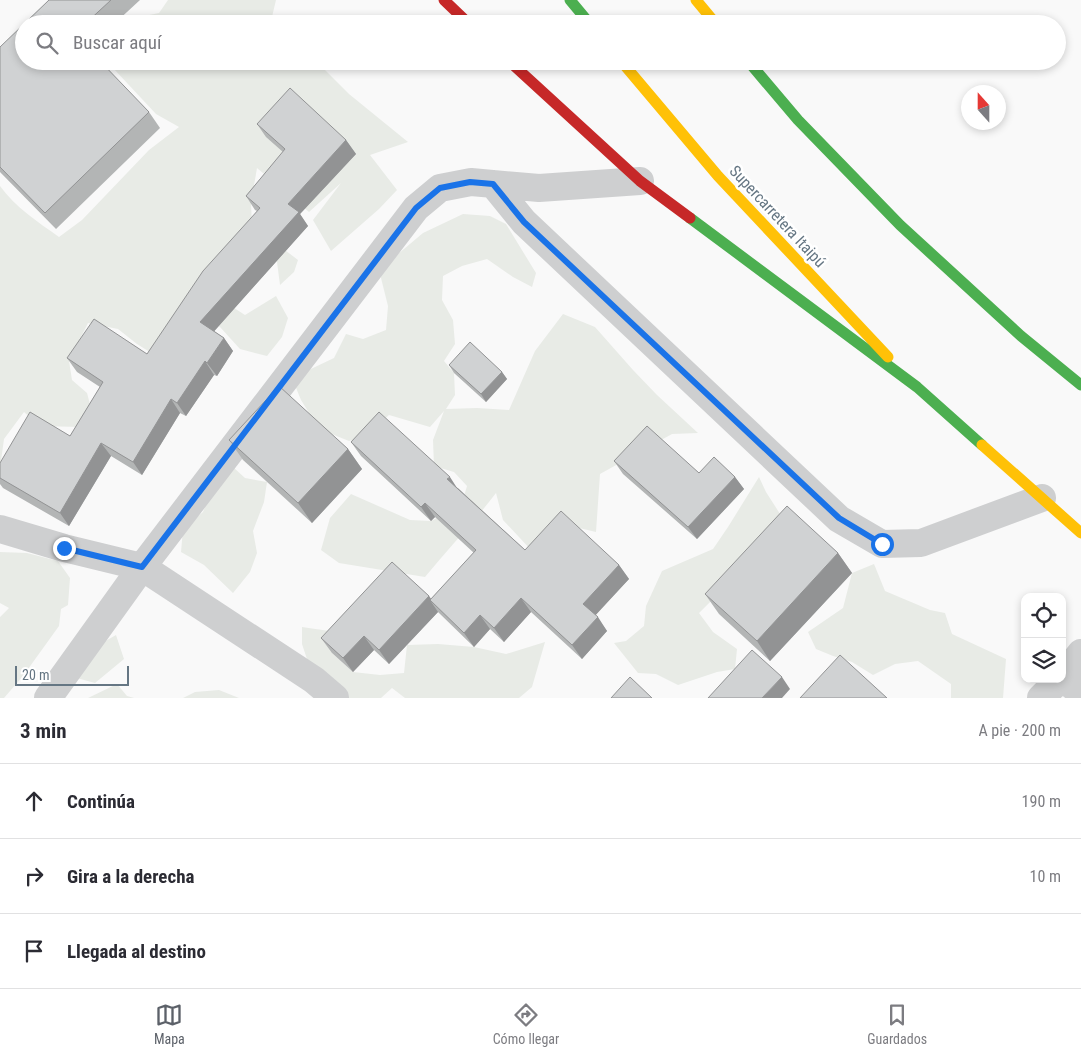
<!DOCTYPE html>
<html lang="es">
<meta charset="utf-8">
<style>
:root{--surface:#fff;--page:#f2f2f3;--text:#2b2b33;--muted:#7c7c81;--line:#e1e1e2;--accent:#5c6169}
body{margin:0;font-family:"Roboto Condensed",sans-serif;background:var(--page);color:var(--text)}
.controls{position:absolute;right:15px;bottom:15px;display:grid;overflow:hidden;border-radius:10px;box-shadow:0 2px 8px #0003}
.controls button{width:45px;height:45px;display:grid;place-items:center;padding:0;border:0;border-bottom:1px solid var(--line);background:var(--surface);color:var(--text);font:25px sans-serif}
.compass{position:absolute;left:961px;top:85px;width:45px;height:45px;border-radius:50%;background:var(--surface);box-shadow:0 2px 8px #0003;rotate:339deg}
.scale{position:absolute;left:15px;bottom:12px;width:114px;box-sizing:border-box;padding-left:5px;border:2px solid #657683;border-top:0;font-size:14px;line-height:18px;white-space:nowrap;color:#657683;-webkit-text-stroke:4px #fff;paint-order:stroke}
.stop{position:absolute;width:15px;height:15px;margin:-11px;border:4px solid #1a73e8;border-radius:50%;background:#fff}
.stop.end{background:#1a73e8;border-color:#fff;box-shadow:0 1px 5px #0008}
.list{margin:0;padding:0;list-style:none}
h2{display:flex;justify-content:space-between;align-items:center;height:65px;margin:0;padding:0 20px;font-size:21px}
h2 small{font-size:16px;font-weight:400;color:var(--muted)}
.list li{display:grid;grid-template-columns:32px 1fr auto;gap:15px;align-items:center;box-sizing:border-box;height:75px;padding:0 20px;border-top:1px solid var(--line)}
.list b{display:block;font-size:19px;white-space:nowrap}
.list em{font-size:16px;font-style:normal;color:var(--muted)}
.icon{flex:none;width:28px;height:28px;fill:none;stroke:currentColor;stroke-width:2;stroke-linecap:round;stroke-linejoin:round}
.map{position:relative;flex:none;width:1081px;height:698px;overflow:hidden}
.search{position:absolute;background:var(--surface);box-shadow:0 2px 8px #0003;left:15px;right:15px;top:15px;height:55px;display:flex;align-items:center;gap:12px;box-sizing:border-box;padding:0 18px;border-radius:28px;color:var(--muted);font-size:19px}
.sheet{height:290px;background:var(--surface)}
nav{display:flex;justify-content:space-around;align-items:center;box-sizing:border-box;height:70px;border-top:1px solid var(--line);background:var(--surface);font-size:14px;color:var(--muted)}
nav a{display:grid;justify-items:center;gap:2px}
nav .on{color:var(--accent)}
.map>svg:first-child{display:block}
.green{fill:#e8ebe6}
.lines{fill:none;stroke-linecap:round;stroke-linejoin:round}
.street{stroke:#cecfd0;stroke-width:28}
.fast{stroke:#4caf50;stroke-width:11}
.slow{stroke:#ffc107;stroke-width:11}
.jam{stroke:#c62828;stroke-width:11}
.wall{fill:#b3b5b5}
.shaded-wall{fill:#929394}
.building{fill:#d0d2d3;stroke:#929394}
.route{stroke:#1a73e8;stroke-width:6}
.labels{text-anchor:middle;stroke-width:5;stroke-linejoin:round;paint-order:stroke}
.street-label{font-size:16px;fill:#657683;stroke:#fff}
</style>
<div class="map">
<svg width="1081" height="698" viewBox="0 0 1081 698">
<rect width="100%" height="100%" fill="#f9f9f9"/>
<path class="green" d="M168,0h108l-5,21 3,3h-149v-4l34,-7z
M116,61h200l33,33 59,48 -38,13 27,35 -18,19 -48,42 -18,-31 28,-37 -32,29 -52,-44 -6,35 1,22 46,35 -4,12 -14,13 -3,-23 -27,-23 -30,60 25,16 31,-19 12,22 -6,19 -15,19 -27,-7 -20,-22 -26,-18 -20,5 -3,16 -18,24 -16,-10 -19,-15 -30,-6 -19,38 3,19 15,13 8,30 -14,4 -42,-1 -15,-14 -20,27 -4,29v-282c15,21 38,36 59,51l23,-17 67,-70 30,-23 -23,-13 -43,-46z
M463,214l27,2 16,8 30,49 -4,14 -19,-10 -26,-18 -25,7 -19,10 -1,24 11,20 2,24 -11,17 10,12 1,22 -9,14 31,-1 32,2 26,-59 28,-37 32,13 38,43 24,25 41,38 -26,1 -72,40 -4,58 -25,-6 -39,25 -29,-31 -7,-27c-22,29 -48,56 -71,84l-86,-14 -18,-13 9,-32 21,-24 59,26 21,1 30,-15 6,-20 -13,-14 -20,-6 -1,-26 11,-29 -14,16 -41,-12 -23,21 -17,5 -30,-12 -18,-29 -9,-22 42,-20 12,-24 17,5 23,-9 2,-24 -9,-36 44,-37z
M233,467l12,11 22,4 -3,20 -11,29 4,22 -7,19 -17,21 -29,-28 -23,-13 2,-23 20,-17 10,-25z
M759,477l7,15 16,25 -68,81 -15,15 14,19 24,17 -2,20 -18,3 -39,13 -22,-11 -18,-1 -24,-30 12,-2 18,-15 2,-20 16,-35 51,-22 15,-22z
M0,552l27,1 31,8 12,17 -2,27 -7,4 -2,17 -36,50 -19,22h-4v-81l9,-9 -9,-5z
M874,564l11,27 45,19 15,3 7,21 54,25 -3,39h-52v-14l-33,-23 -23,3 -22,11 -21,-13 -19,-6 -17,-7 -8,-17 35,-24 9,-35z
M302,627l34,5 -4,21 21,19 27,3 24,-2 3,-28 31,-1 36,3 32,7 39,-12 -13,45 -13,11h-114l-13,-10 -11,10h-34l-33,-18 -12,-36z
M116,635l8,24 -29,24 -22,-6 20,-29z
M117,684l10,12 7,2h-46z
M219,690l20,8h-56l12,-6z"/>
<g class="lines">
<path class="street" d="M493,184l31,38 315,297 43,25 39,-1 121,-45
M0,529l64,19 78,19 172,113 21,18
M1062,677l19,-24
M1062,677l19,16
M48,698l94,-131 274,-359 24,-20 31,-6 68,6 101,-7
M1041,698l19,-19"/>
<path class="fast" d="M570,0l20,24
M748,61l50,59 102,105 121,111 60,49
M690,218l227,169 65,58"/>
<path class="slow" d="M696,0l20,24
M621,61l97,115 170,181
M982,445l99,88"/>
<path class="jam" d="M444,0l25,24
M509,61l131,120 50,37"/>
</g>
<path class="wall" d="M49,0h91l-26,24h-90z
M0,47l149,65 11,16 -104,101 -56,-57z
M257,124l89,16 10,14 -56,60 8,12 -94,105 10,7 9,13 -16,25 -3,-1 -28,41 -6,-3 -38,62 -31,-19 -42,70 -66,-38 -3,-4v-21l70,-27 30,-49 -23,-15 -10,-14 80,-4 110,-143 -2,-1 -9,-14 37,-44 -17,-15z
M449,365l53,7 5,7 -21,23 -32,-29z
M229,440l119,9 14,20 -50,54 -69,-63z
M351,442l107,46 67,62 94,15 10,14 -34,36 12,16 -25,28 -51,-47 -27,30 -14,-13 -16,18 -36,-35 -49,52 -15,-14 -21,22 -21,-19 -11,-15 108,-42 2,3 43,-46 -39,-36 -4,4 -70,-65z
M614,461l85,12 36,4 9,12 -47,50 -74,-65z
M838,553l14,20 -82,88 -51,-47 -14,-20z"/>
<path class="shaded-wall" d="M346,140l10,14 -56,60 8,12 -98,110 -10,-14 88,-118z
M224,338l9,13 -16,25 -10,-13z
M205,361l9,14 -28,41 -9,-13z
M502,372l5,7 -21,23 -5,-8z
M171,399l9,14 -38,62 -9,-13z
M101,443l10,13 -42,70 -9,-13z
M348,449l14,20 -50,54 -14,-20z
M450,477l9,14 -12,-12z
M735,477l9,12 -47,50 -9,-12z
M425,503l10,14 -4,4 -10,-14z
M838,553l14,20 -82,88 -13,-20z
M619,565l10,14 -36,39 -10,-14z
M429,596l7,10 -6,-6 8,12 -49,52 -10,-14z
M521,598l10,14 -27,30 -10,-14z
M480,615l10,14 -16,18 -10,-14z
M598,617l9,14 -25,28 -10,-14z
M364,636l10,14 -21,22 -10,-14z
M782,677l8,12 -8,9h-20z"/>
<path class="building" d="M49,0h62l-26,24h-61z
M24,24v37h76l49,51 -104,101 -45,-46v-120z
M290,88l56,52 -58,64 11,8 -99,110 24,16 -17,25 -2,-2 -28,42 -6,-4 -38,63 -32,-19 -41,70 -60,-35v-15l30,-51 40,24 33,-54 -36,-24 27,-39 53,35 56,-83 57,-63 -14,-12 39,-47 -28,-25z
M470,342l32,30 -21,22 -32,-29z
M279,386l69,63 -50,54 -69,-63z
M379,412l71,65 -3,2 78,71 36,-39 58,54 -36,39 15,13 -26,28 -51,-47 -27,30 -14,-13 -16,18 -34,-33 46,-50 -51,-47 -4,4 -70,-65z
M647,426l52,47 15,-16 21,20 -47,50 -74,-66z
M787,506l51,47 -81,88 -52,-47z
M392,562l37,34 -50,54 -15,-14 -21,22 -22,-20z
M752,650l30,27 -20,21h-54z
M840,655l47,43h-87z
M630,677l22,21h-41z"/>
<g class="lines">
<path class="route" d="M64,548l78,19 274,-359 24,-20 30,-6 23,2 31,38 315,296 43,26"/>
</g>
<g class="labels">
<g class="street-label">
<text transform="translate(778 216) rotate(47)" y="6">Supercarretera Itaipú</text>
</g>
</g>
</svg>
<div class="controls">
<button><svg class="icon" aria-label="locate" viewBox="0 0 24 24"><circle cx="12" cy="12" r="6"/><path d="M12 2v4M12 18v4M2 12h4M18 12h4"/></svg></button>
<button><svg class="icon" aria-label="layers" viewBox="0 0 24 24"><path d="M12 4l9 5-9 5-9-5zM3 14l9 5 9-5"/></svg></button>
</div>
<svg class="compass" viewBox="-18 -18 36 36"><path d="M0-13l5 13h-10z" fill="#e53935"/><path d="M0 13l5-13h-10z" fill="#7c7c81"/></svg>
<div class="scale">20 m</div>
<div class="stop" style="left:882px;top:544px"></div>
<div class="stop end" style="left:64px;top:548px"></div>
<div class="search"><svg class="icon" aria-label="search" viewBox="0 0 24 24"><circle cx="10" cy="10" r="6"/><path d="M15 15l6 6"/></svg>Buscar aquí</div>
</div>
<section class="sheet">
<h2>3 min<small>A pie · 200 m</small></h2>
<ul class="list">
<li><svg class="icon" aria-label="ahead" viewBox="0 0 24 24"><path d="M12 20V5M6 11l6-6 6 6"/></svg><div><b>Continúa</b></div><em>190 m</em></li>
<li><svg class="icon" aria-label="right" viewBox="0 0 24 24"><path d="M7 20v-9h11M14 6l5 5-5 5"/></svg><div><b>Gira a la derecha</b></div><em>10 m</em></li>
<li><svg class="icon" aria-label="arrive" viewBox="0 0 24 24"><path d="M6 21V4h12l-3 4 3 4H6"/></svg><div><b>Llegada al destino</b></div></li>
</ul>
</section>
<nav>
<a class="on"><svg class="icon" aria-label="map" viewBox="0 0 24 24"><path d="M3 6l6-2 6 2 6-2v14l-6 2-6-2-6 2zM9 4v14M15 6v14"/></svg>Mapa</a>
<a><svg class="icon" aria-label="directions" viewBox="0 0 24 24"><path d="M12 3l9 9-9 9-9-9zM9 14v-3h6M13 9l2 2-2 2"/></svg>Cómo llegar</a>
<a><svg class="icon" aria-label="saved" viewBox="0 0 24 24"><path d="M7 4h10v16l-5-4-5 4z"/></svg>Guardados</a>
</nav>
